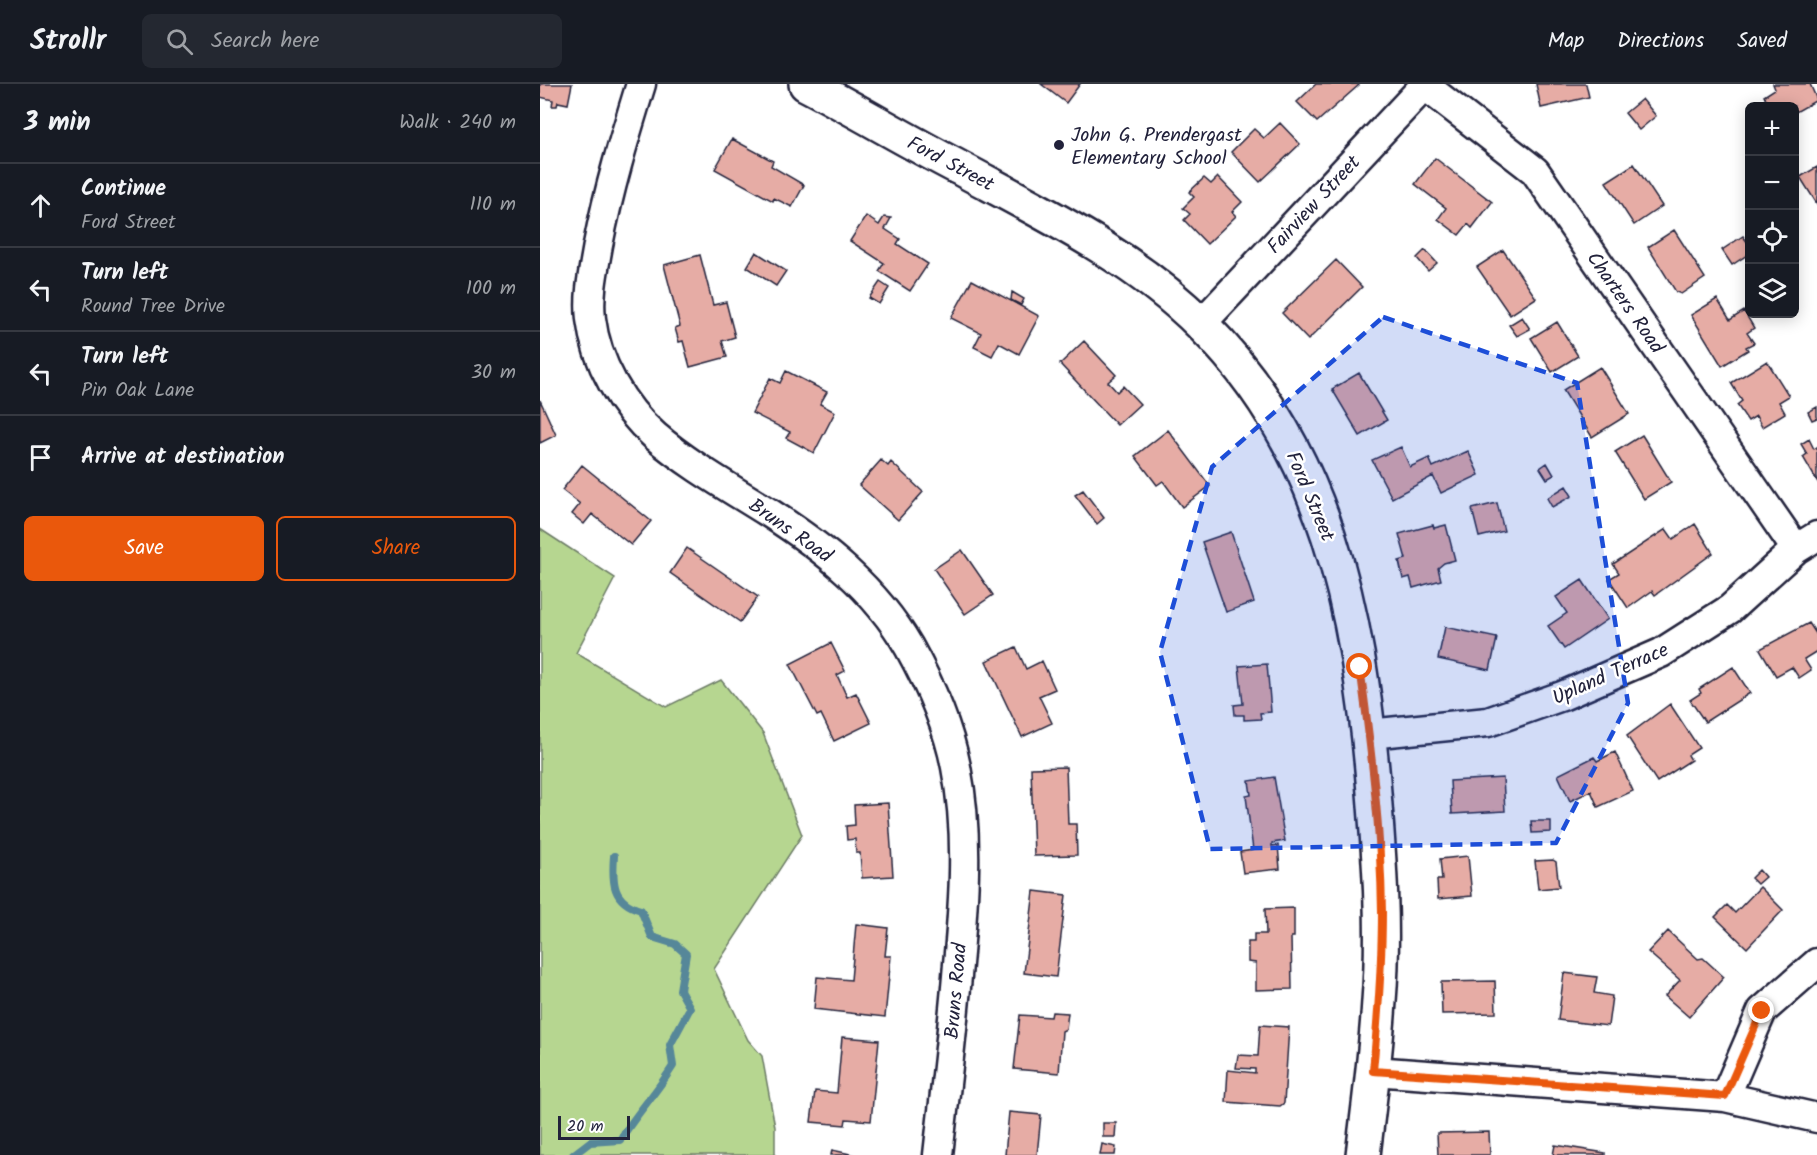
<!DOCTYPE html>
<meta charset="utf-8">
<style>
:root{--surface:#171b24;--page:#242831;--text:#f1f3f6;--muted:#9ea1a6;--line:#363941;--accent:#ea580c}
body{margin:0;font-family:Kalam,sans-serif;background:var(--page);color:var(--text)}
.controls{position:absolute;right:18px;top:18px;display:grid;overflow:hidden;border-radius:9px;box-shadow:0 3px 15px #0003}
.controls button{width:54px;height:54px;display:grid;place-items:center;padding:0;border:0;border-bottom:2px solid var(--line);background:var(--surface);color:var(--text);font:30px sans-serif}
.scale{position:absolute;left:18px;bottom:15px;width:72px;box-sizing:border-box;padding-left:6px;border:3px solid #22223b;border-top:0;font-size:16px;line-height:21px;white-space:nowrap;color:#22223b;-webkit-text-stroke:4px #fff;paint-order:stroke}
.stop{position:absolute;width:18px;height:18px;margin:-14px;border:4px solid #ea580c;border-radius:50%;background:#fff}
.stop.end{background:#ea580c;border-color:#fff;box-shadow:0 2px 6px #0008}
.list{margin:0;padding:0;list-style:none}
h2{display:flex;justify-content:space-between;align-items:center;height:78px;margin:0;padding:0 24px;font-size:26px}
h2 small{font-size:20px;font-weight:400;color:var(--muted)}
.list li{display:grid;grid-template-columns:39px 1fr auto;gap:18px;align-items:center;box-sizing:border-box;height:84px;padding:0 24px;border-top:2px solid var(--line)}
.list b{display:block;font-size:22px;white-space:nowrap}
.list p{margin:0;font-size:20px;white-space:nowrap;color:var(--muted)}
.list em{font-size:20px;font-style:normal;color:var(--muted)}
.actions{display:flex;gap:12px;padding:18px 24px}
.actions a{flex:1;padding:14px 0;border:2px solid var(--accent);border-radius:9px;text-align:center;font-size:21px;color:var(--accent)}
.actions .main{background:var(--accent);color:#fff}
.icon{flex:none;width:33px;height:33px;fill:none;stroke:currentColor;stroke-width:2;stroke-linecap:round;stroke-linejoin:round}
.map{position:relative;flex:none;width:1277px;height:1071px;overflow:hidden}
header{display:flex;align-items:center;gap:36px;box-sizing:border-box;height:84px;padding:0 30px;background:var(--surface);border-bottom:2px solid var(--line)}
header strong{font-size:28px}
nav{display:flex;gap:33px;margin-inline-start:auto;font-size:21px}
.search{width:420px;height:54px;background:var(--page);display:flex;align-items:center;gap:15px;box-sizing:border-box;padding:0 21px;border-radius:9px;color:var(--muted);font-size:22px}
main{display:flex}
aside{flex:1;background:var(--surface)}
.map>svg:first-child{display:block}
.green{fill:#b6d690;stroke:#6c7c66;stroke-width:1.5}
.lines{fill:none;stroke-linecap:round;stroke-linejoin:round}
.stream{stroke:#578799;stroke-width:8}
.building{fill:#e6aca5;stroke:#22223b;stroke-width:1.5}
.minor-casing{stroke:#22223b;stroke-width:33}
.tertiary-casing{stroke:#22223b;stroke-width:38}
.minor{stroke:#fff;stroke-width:28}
.tertiary{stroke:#fff;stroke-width:33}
.route{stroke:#ea580c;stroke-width:8}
.marked{fill:#1d4ed8;fill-opacity:0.2;stroke:#1d4ed8;stroke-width:4.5;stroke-dasharray:12 8;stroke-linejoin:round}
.poi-dot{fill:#22223b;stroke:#fff;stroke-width:2}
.labels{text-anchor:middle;stroke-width:5;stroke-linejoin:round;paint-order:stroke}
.poi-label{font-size:20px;fill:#22223b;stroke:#fff;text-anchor:start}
.street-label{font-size:20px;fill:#22223b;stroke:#fff}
</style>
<header>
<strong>Strollr</strong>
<div class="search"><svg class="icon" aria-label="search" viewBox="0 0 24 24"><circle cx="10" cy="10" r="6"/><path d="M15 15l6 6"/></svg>Search here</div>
<nav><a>Map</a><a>Directions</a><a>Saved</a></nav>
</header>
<main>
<aside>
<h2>3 min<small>Walk · 240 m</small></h2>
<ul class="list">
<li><svg class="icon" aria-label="ahead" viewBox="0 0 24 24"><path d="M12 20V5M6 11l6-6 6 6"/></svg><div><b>Continue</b><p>Ford Street</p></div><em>110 m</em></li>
<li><svg class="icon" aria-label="left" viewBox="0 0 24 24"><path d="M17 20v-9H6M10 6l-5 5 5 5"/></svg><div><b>Turn left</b><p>Round Tree Drive</p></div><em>100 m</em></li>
<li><svg class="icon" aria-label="left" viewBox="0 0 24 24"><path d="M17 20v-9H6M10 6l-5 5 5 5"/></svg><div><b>Turn left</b><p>Pin Oak Lane</p></div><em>30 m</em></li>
<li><svg class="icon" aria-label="arrive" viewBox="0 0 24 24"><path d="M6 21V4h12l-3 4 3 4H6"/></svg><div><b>Arrive at destination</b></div></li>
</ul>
<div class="actions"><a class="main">Save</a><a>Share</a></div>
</aside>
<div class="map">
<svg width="1277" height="1071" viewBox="0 0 1277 1071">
<rect width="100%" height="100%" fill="#fff"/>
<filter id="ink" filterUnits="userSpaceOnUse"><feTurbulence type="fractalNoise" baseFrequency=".0167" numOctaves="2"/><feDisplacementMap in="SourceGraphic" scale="12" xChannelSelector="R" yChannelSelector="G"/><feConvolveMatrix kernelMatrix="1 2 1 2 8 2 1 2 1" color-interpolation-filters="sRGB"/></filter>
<g filter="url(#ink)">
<path class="green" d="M0,445l75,49 -39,75 90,54 55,-27 42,53 39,102 -88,134 34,71 14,16 13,71v28h-235z"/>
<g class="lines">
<path class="stream" d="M33,1071l17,-13 30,-2c16,-26 37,-48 53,-74l-3,-21 20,-37 -10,-18 6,-36 -11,-10 -23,-7 -11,-27c-29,-8 -29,-28 -27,-54"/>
</g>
<path class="building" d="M0,0h32l-4,20 -10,-2 -1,4h-5l1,-6 -13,-3z
M501,0h39l-14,19z
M776,0h42l1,1 -42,37 -20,-20z
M996,0h50l3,13 -48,11z
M1233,0h37l7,16 -23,13v-7h-23l-7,-10 11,-7z
M1102,15l14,17 -17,14 -14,-17z
M740,39l20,21 -40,38 -29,-30 23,-23 10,9z
M192,55l41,22 -2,5 33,19 -12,22 -18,-9 -1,3 -58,-32z
M895,74l57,44 -20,26 -4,-4 -9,11 -21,-16 8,-11 -31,-24z
M1094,80l28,42 -28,19 -28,-43z
M1277,83v37l-17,-27z
M678,93l24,25 -10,10 4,4 -29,28 -23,-24 6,-6 -7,-6 11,-11 -5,-5 15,-14 7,6z
M326,132l13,9 5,-8 7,1 -6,11 15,10 -3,5 31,20 -18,27 -31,-20 5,-8 -34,-22z
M1134,146l31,48 -24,16 -5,-2 -28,-45z
M1203,152l7,10v7l-18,12 -10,-15z
M885,166l12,13 -9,8 -11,-13z
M963,166l33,48 -26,17 -33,-48z
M216,168l30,19 -10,15 -29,-19z
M160,171l13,50 13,-3 9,35 -13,4 5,16 -37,10 -7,-26 -4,1 -4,-14 5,-2 -16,-61z
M796,176l26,27 -54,53 -26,-27z
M432,196l67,36 -20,38 -20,-11 -7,13 -18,-9 7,-14 -30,-15z
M340,198l9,6 -10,16 -10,-6z
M472,208l12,7 -3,6 -10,-5z
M1177,215l13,21 14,-9 10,17 -7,5 7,10 -8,4 2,3 -26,16 -31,-51z
M982,233l8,12 -13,7 -8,-11z
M1017,238l21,34 -26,16 -21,-34z
M544,257l32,34 -8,7 9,10 6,-6 17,18 -23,21 -57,-61z
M1227,277l22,35 -10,6 6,11 -23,14 -6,-11 -8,5 -11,-16 5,-4 -11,-18z
M1060,283l29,47 -37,23 -29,-47z
M246,287l41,21 -7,12 15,8 -21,41 -28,-15 4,-6 -38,-19 18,-35 10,5z
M819,289l28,47 -27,16 -28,-47z
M0,316l16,35 -16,8z
M1277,323v11l-5,2 -4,-8z
M628,346l42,56 -28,21 -19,-26 -6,4 -22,-29z
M1102,351l29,47 -27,17 -29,-47z
M1269,355l5,10 3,-2v34l-14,-24 4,-3 -6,-10z
M861,363l9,20 19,-9 4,9 35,-16 11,24 -38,18 -8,-17 -41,22 -20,-38z
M341,376l7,6 3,-4 32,30 -25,28 -39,-35z
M1007,379l7,12 -7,4 -7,-11z
M42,381l69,56 -20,24 -39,-31 -8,10 -12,-10 8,-10 -18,-14z
M1026,402l6,10 -20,11 -5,-9z
M543,406l21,28 -7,6 -22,-29z
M957,419l7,28 -25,6 -7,-28z
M1155,440l18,29 -58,42 -3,-4 -24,17 -19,-29 10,-6 -6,-9 53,-35 7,10z
M893,441l1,3 12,-3 9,35 -11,3 -6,5 3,12 -28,8 -3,-11 -7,2 -4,-18 7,-2 -7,-25z
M691,448l23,70 -28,10 -24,-70z
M147,464l71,49 -18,25 -70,-49z
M422,466l31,45 -28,19 -31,-45z
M1042,496l26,39 -44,30 -16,-23 19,-13 -11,-16z
M1269,539l8,12v16l-13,8 7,11 -12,8 -7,-11 -16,9 -16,-27z
M905,543l52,11 -7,32 -52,-11z
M291,559l14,28 -8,4 10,22 9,-4 15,30 -37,18 -13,-27 -4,2 -27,-52z
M476,563l10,22 16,-8 13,28 -16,7 13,27 -30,14 -36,-76z
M727,580l4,48 -11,1 1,6 -17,1v-5h-9l-1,-10 9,-1 -4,-38z
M1193,583l17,26 -45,29 -15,-22 11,-7 -2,-4z
M1130,620l29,44 -11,7 3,5 -34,22 -30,-46z
M1075,668l18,39 -35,16 -7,-16 -21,10 -12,-26 36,-18 3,4z
M526,683l2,57h8l1,31 -43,1 -3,-88z
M734,693l11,64 -13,2v3l6,-1 2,24 -37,4 -3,-21 13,-2 -7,-54 5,-1 -2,-14z
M963,694l2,33 -53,3 -2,-33z
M348,719l5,73 -31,2 -2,-25h-4l-1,-14 -8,1 -1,-14 9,-1 -1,-20z
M991,737h20v11l-19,1z
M928,772l4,40 -34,3 -1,-19h5l-2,-21z
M1013,776l3,2 3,25 -21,2 -3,-28z
M1219,786l6,7 -8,7 -6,-6z
M1220,803l23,23 -36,38 -32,-31 12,-12 8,8z
M494,807l32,4 -10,82 -32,-4z
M754,824v29h-3l1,52 -36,1v-27l-8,-1v-20h6v-8h12l-1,-25z
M316,840l32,4 -3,28h6l-6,61 -71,-8 3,-32 34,3z
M1128,847l30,28 5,-1 21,19 -35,40 -24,-21 15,-16 -32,-28z
M1024,889l33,4 -3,16 18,3 -4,30 -50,-6z
M955,897l1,32 -54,1 -1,-32z
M512,928l16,1 -2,16 -4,2 -3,42 -45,-4 6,-54 31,2z
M720,941l29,2 -5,76 -4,3 -54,-4 2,-32 27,3v-4l-19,-1 2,-13 20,1z
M302,953l37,3 -8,81 -25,-2 -1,6 -34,-3 4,-31 22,2z
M469,1028l32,3 -4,40h-32z
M563,1039h13l-1,14h-12z
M949,1048l1,23h-52l-1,-22z
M562,1060l14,3 -1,8h-15z
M1015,1061l50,8v2h-52z
M292,1066l23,5h-24z"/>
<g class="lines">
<defs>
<path id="minor" d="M101,0c-17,55 -32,104 -43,161 -4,24 -10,49 -7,74 5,43 31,88 64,117 34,29 75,52 113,76 56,36 107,76 141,135 20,36 39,79 47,120 13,65 8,132 2,197 -5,64 -13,128 -20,191
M884,1l111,86 261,378
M661,240l225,-240
M829,650l119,-12 74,-26 99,-43 69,-44 66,-60 21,-13
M833,987l352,26 92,21
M1185,1013l37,-86 55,-48"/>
<path id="tertiary" d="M266,0c50,26 98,55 148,81 85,46 178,90 248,160 124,123 156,287 171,455 6,74 12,147 6,221 -3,52 -10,103 -16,154"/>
</defs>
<use href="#minor" class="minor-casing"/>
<use href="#tertiary" class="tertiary-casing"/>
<use href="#minor" class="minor"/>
<use href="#tertiary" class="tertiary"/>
</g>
</g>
<g class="lines" filter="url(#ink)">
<path class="route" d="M820,583c11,81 21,163 22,245 0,53 -4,106 -9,159l352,25 37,-85"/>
</g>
<path class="marked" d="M843,233l194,66 51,320 -72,140 -346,6 -50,-197 52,-185z"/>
<circle class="poi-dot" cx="519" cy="61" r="6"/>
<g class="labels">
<g class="poi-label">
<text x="531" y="57">John G. Prendergast<tspan x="531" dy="23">Elementary School</tspan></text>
</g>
<g class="street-label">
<text transform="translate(411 79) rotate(28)" y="7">Ford Street</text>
<text transform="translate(773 120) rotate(-47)" y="7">Fairview Street</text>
<text transform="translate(1086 218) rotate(55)" y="7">Charters Road</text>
<text transform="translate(771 412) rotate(67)" y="7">Ford Street</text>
<text transform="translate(251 446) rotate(35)" y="7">Bruns Road</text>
<text transform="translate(1070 589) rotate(-24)" y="7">Upland Terrace</text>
<text transform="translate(415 907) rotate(-85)" y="7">Bruns Road</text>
</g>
</g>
</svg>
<div class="controls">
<button>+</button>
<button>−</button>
<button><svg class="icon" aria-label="locate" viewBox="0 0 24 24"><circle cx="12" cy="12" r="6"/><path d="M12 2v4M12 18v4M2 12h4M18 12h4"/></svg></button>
<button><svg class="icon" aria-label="layers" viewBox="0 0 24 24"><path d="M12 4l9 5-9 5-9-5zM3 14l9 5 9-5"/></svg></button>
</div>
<div class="scale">20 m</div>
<div class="stop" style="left:820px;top:583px"></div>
<div class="stop end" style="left:1222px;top:927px"></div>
</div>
</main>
